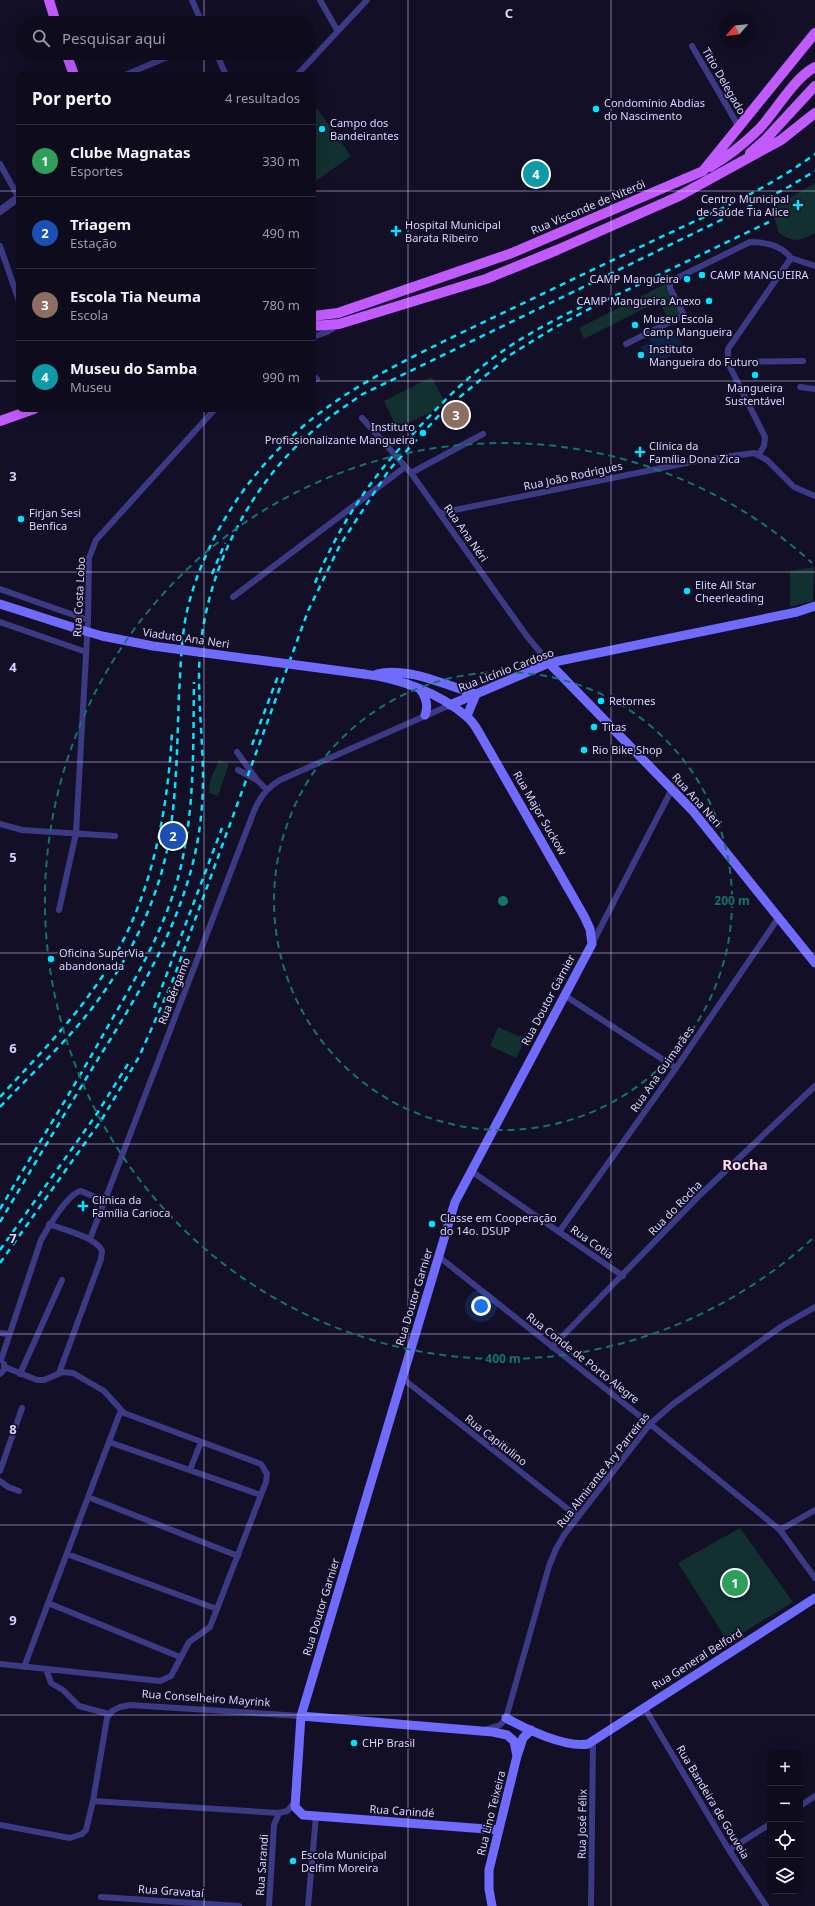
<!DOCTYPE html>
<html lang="pt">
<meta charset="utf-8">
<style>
:root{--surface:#0e0b1c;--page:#1c1929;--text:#f1f3f6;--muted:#9b9ba3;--line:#2e2b3b;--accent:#00e5ff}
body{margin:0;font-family:"Noto Sans",sans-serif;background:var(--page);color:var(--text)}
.controls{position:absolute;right:12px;bottom:12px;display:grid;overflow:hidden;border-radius:8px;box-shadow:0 4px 16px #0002}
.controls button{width:36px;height:36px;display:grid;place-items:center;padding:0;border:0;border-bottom:1px solid var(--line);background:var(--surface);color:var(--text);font:20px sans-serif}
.compass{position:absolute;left:719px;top:12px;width:36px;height:36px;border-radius:50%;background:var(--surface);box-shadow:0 4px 16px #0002;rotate:243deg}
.you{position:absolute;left:481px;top:1306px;width:14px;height:14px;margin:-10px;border:3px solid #fff;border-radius:50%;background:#1a73e8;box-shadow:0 0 0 6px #1a73e833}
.badge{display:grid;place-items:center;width:26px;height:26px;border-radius:50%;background:var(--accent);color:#fff;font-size:13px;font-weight:700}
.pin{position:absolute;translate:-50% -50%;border:2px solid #fff;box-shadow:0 1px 4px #0006}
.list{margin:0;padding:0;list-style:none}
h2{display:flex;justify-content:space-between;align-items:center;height:52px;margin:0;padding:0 16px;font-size:17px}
h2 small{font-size:13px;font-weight:400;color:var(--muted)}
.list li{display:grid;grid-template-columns:26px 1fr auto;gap:12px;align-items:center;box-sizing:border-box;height:72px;padding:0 16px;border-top:1px solid var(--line)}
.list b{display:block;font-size:15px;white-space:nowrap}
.list p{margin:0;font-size:13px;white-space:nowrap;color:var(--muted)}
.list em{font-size:13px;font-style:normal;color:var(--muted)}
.icon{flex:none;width:22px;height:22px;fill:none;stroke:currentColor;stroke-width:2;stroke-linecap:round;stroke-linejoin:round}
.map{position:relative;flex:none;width:815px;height:1906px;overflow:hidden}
.search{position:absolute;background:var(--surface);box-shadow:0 4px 16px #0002;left:16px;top:16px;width:300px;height:44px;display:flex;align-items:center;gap:10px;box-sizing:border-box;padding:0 14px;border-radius:22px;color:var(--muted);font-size:15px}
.panel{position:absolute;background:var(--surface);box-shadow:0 4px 16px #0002;left:16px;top:72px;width:300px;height:340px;border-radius:8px}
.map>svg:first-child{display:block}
.green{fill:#12302f}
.water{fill:#0c2248}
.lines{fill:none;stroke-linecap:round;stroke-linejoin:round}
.minor{stroke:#3d3a85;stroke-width:6}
.tertiary{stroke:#3d3a85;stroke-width:8}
.secondary{stroke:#6f6bff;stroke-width:9}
.primary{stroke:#c25bff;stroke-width:10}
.rail{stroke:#00e5ff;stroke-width:2.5;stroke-dasharray:6 5;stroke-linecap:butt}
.secondary-bridge{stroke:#6f6bff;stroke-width:9}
.grid{fill:none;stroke:#d9d4ff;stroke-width:1;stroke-opacity:0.55}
.ring{fill:none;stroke:#0f766e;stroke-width:2;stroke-dasharray:7 5}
.poi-dot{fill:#00e5ff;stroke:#130f26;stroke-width:1.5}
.labels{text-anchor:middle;stroke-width:3.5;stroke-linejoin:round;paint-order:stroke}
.street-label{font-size:11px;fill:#d9d4ff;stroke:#130f26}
.poi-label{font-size:11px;fill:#d9d4ff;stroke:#130f26;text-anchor:start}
.district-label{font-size:15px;font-weight:bold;fill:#ffd6f0;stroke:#130f26}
.grid-label{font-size:13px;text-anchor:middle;font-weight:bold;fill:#d9d4ff;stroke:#130f26;stroke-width:3.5;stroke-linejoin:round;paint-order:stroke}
.centre{fill:#0f766e;stroke:#130f26;stroke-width:2}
.ring-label{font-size:12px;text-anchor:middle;font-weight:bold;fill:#0f766e;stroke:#130f26;stroke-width:3.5;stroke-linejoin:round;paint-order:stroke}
</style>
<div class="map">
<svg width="815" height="1906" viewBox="0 0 815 1906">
<rect width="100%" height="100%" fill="#130f26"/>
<path class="green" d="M313,103l38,53 -38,27z
M815,183v50c-15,8 -21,10 -36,0l-6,-19 5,-9z
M667,283l15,29 -14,7 -9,-18 -75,38 -5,-11z
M432,377l14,28 -49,23 -13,-27z
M814,567l-1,34 -23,6v-36z
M219,760l10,4 -11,32 -9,-3 1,-12z
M498,1027l27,12 -9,19 -26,-12z
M740,1528l53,74 -65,40 -50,-79z"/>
<path class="water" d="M664,327l3,6 7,-4 10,19 -33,19 -11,-20 11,-5 -4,-7z"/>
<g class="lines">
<path class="minor" d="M192,0l10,23
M320,0l17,30
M692,46l47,81
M216,53l10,22
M125,75l52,-22
M297,75l70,-75
M0,164l19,34
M0,246l19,55
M791,258l24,8
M313,337l14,-5 10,-6
M626,344l58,-29 -14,-27v-6l7,-4 73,-36c16,0 31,3 41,16
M728,360l7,2 68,-1
M313,375l4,4
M800,387l15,2
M362,418l49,55 115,162 23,28
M759,454l5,-8 1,-9 -35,-70 -2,-7v-11l63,-91
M411,473l72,-39
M440,513l256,-52 58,-8 13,7 27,27 21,9
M0,589l88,31
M233,597l172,-130
M0,622l86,30
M237,752l20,28
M238,770l19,10 9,9
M0,824l22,6 93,6
M59,910l17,-77 12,-213 1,-62 7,-18 119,-131
M592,944l80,-155
M564,995l112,73
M471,1171l152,105
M49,1224c15,6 47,13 53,27l-1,8 -42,114
M559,1232l117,-164 103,-151
M90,1239l164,-428c6,-14 13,-23 26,-31l170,-75
M438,1256l212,168 130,106 35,48
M0,1333l9,1
M552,1347l148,-152 115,-109
M1,1360l40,-120c6,-11 27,-47 40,-49l23,10
M0,1374l4,-4v-6
M20,1374l42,-94
M402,1378l176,139
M109,1442l152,53
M190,1470l11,-28
M0,1471l22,-63
M0,1481l8,6 11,4
M88,1497l150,59
M780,1530l35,-20
M67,1554l150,55
M48,1603l132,54
M0,1664l160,17 11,-5 18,-34 21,-15 56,-145 1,-8 -6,-10 -137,-51 -20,-22 -31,-18 -10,-1 -19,8h-7l-32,-13
M24,1667l97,-257
M46,1669l5,14 12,7 16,16 30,8
M644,1707l85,143 37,56
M487,1729l13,-4 6,-7 43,-152 7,-17 8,-14 86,-111 23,-20 109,-78 33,-19
M93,1801l186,12 8,-2 7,-8
M800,1806l15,-10
M0,1825l70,13 12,-4 4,-4 7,-29 14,-83 5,-7 8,-4 10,-2 171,11
M729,1850l41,-26
M101,1897l138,9
M269,1906l5,-81 5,-12
M308,1906l8,-90
M591,1906l2,-165"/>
<path class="tertiary" d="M0,211l19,-14"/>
<path class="secondary" d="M0,604l75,24
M549,663l143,147 123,153
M364,674c35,4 75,19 102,42 7,5 11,13 15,20l103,180 6,13 2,15 -137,258 -154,514 -6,91 8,8 196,15
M377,674c29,-8 71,12 99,20
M420,689c6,8 9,16 5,26
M450,705l99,-42 248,-51 18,-6
M467,716l9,-22
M301,1716l192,16 14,3 7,6 3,15
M506,1718c19,11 60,30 82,26l227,-146
M492,1906l-3,-17v-19l28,-114 6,-18 8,-8"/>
<path class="primary" d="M49,0l7,23
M66,53l8,22
M750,153l16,-14 49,-53
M710,167c17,-10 35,-24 49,-38 18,-19 34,-50 56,-62
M313,316l25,-3 174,-60 191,-82 112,-138
M313,326l26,-2 147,-45 71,-29 120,-53 104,-57 34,-27
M0,421l34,-12"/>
<path class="rail" d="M412,435c29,-32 62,-65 98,-89 23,-15 48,-28 73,-40
M212,574l13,-31
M315,583c20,-49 50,-97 86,-136
M252,745l26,-69
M154,1008l68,-180
M0,1097c33,-36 67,-70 95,-110 53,-73 72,-165 77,-254
M0,1107c26,-28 55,-54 80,-84 40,-47 72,-107 86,-168 11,-53 11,-108 13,-162 2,-27 2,-55 8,-82 11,-46 33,-90 62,-128 60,-77 128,-109 214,-151 65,-31 131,-63 196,-94 53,-25 109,-49 156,-84
M0,1209c34,-58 70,-115 103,-174 31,-54 64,-108 78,-169 14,-61 12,-122 13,-184
M0,1222c29,-49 58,-97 87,-145 37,-60 76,-119 98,-187 12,-35 18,-73 18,-111 0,-34 -4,-68 -4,-103 0,-92 46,-188 116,-247 15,-13 31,-23 46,-34l424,-206 30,-18
M0,1250l96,-135 32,-51
M0,1263l102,-144 37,-62 34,-77 135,-369 32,-66 49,-75 53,-58 68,-57 42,-26 50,-27 167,-80"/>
<path class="secondary-bridge" d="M75,628l27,8 51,10 211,28"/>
</g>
<path class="grid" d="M204,0v23M408,0v1906M611,0v1906M204,53v22M0,191h19M313,191h502M0,381h19M313,381h502M204,409v1497M0,572h815M0,762h815M0,953h815M0,1144h815M0,1334h815M0,1525h815M0,1715h815"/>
<g class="ring">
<circle cx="503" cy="901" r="229"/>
<path d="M812 1239A458 458 0 1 1 812 563"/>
</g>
<g class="poi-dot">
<circle cx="596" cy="109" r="4"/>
<circle cx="322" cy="129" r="4"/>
<path d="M796 199h4v4h4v4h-4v4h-4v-4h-4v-4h4z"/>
<path d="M394 225h4v4h4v4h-4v4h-4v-4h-4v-4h4z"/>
<circle cx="702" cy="275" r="4"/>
<circle cx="687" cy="279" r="4"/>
<circle cx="709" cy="301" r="4"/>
<circle cx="635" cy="325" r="4"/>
<circle cx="641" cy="355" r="4"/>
<circle cx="755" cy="375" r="4"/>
<circle cx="423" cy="433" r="4"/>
<path d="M638 446h4v4h4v4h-4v4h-4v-4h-4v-4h4z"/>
<circle cx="21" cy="519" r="4"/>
<circle cx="687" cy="591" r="4"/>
<circle cx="601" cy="701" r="4"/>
<circle cx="594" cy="727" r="4"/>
<circle cx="584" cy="750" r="4"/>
<circle cx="51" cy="959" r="4"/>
<path d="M81 1200h4v4h4v4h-4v4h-4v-4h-4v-4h4z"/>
<circle cx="432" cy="1224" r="4"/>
<circle cx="354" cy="1743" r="4"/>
<circle cx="293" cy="1861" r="4"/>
</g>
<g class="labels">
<g class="street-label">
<text transform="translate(724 81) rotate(60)" y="4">Titio Delegado</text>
<text transform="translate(588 207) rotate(-23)" y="4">Rua Visconde de Niterói</text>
<text transform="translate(573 476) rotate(-12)" y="4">Rua João Rodrigues</text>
<text transform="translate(466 533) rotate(55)" y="4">Rua Ana Néri</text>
<text transform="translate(79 597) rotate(-87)" y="4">Rua Costa Lobo</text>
<text transform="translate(186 638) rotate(8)" y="4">Viaduto Ana Neri</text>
<text transform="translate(506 670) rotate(-21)" y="4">Rua Licínio Cardoso</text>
<text transform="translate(697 800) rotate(48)" y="4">Rua Ana Neri</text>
<text transform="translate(540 813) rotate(60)" y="4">Rua Major Suckow</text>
<text transform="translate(174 991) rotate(-69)" y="4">Rua Bérgamo</text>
<text transform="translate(548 1000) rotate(-62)" y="4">Rua Doutor Garnier</text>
<text transform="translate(662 1069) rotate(-55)" y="4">Rua Ana Guimarães</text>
<text transform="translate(675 1208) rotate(-46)" y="4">Rua do Rocha</text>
<text transform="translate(592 1242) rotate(35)" y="4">Rua Cotia</text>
<text transform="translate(414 1297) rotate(-73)" y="4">Rua Doutor Garnier</text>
<text transform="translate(583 1358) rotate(38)" y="4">Rua Conde de Porto Alegre</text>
<text transform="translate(496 1440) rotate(38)" y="4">Rua Capitulino</text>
<text transform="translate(603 1470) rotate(-52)" y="4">Rua Almirante Ary Parreiras</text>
<text transform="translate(321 1607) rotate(-73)" y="4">Rua Doutor Garnier</text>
<text transform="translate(697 1659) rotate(-32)" y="4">Rua General Belford</text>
<text transform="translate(206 1698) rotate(4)" y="4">Rua Conselheiro Mayrink</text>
<text transform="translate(713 1802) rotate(59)" y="4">Rua Bandeira de Gouveia</text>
<text transform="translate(402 1811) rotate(4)" y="4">Rua Canindé</text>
<text transform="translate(491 1813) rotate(-76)" y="4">Rua Lino Teixeira</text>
<text transform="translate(582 1824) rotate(-89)" y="4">Rua José Félix</text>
<text transform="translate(262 1865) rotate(-86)" y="4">Rua Sarandi</text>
<text transform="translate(171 1891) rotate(4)" y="4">Rua Gravataí</text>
</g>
<g class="poi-label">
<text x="604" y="107">Condomínio Abdias<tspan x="604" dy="13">do Nascimento</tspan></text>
<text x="330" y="127">Campo dos<tspan x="330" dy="13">Bandeirantes</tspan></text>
<text x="789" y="203" text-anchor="end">Centro Municipal<tspan x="789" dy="13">de Saúde Tia Alice</tspan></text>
<text x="405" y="229">Hospital Municipal<tspan x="405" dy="13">Barata Ribeiro</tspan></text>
<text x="710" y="279">CAMP MANGUEIRA</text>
<text x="679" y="283" text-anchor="end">CAMP Mangueira</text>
<text x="701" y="305" text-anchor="end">CAMP Mangueira Anexo</text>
<text x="643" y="323">Museu Escola<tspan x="643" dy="13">Camp Mangueira</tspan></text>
<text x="649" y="353">Instituto<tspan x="649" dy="13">Mangueira do Futuro</tspan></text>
<text x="755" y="392" text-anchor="middle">Mangueira<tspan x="755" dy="13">Sustentável</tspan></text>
<text x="415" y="431" text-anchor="end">Instituto<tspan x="415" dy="13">Profissionalizante Mangueira</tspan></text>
<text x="649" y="450">Clínica da<tspan x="649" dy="13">Família Dona Zica</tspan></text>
<text x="29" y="517">Firjan Sesi<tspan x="29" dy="13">Benfica</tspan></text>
<text x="695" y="589">Elite All Star<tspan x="695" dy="13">Cheerleading</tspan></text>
<text x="609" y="705">Retornes</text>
<text x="602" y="731">Titas</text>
<text x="592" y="754">Rio Bike Shop</text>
<text x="59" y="957">Oficina SuperVia<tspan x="59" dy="13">abandonada</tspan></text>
<text x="92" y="1204">Clínica da<tspan x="92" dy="13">Família Carioca</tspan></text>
<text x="440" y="1222">Classe em Cooperação<tspan x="440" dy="13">do 14o. DSUP</tspan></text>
<text x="362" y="1747">CHP Brasil</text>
<text x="301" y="1859">Escola Municipal<tspan x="301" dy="13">Delfim Moreira</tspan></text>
</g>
<g class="district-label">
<text x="745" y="1170">Rocha</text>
</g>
</g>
<g class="grid-label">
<text x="509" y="18">C</text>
<text x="13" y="481">3</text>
<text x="13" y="672">4</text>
<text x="13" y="862">5</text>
<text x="13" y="1053">6</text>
<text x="13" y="1243">7</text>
<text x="13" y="1434">8</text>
<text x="13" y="1625">9</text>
</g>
<circle cx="503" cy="901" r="6" class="centre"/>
<g class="ring-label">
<text x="732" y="905">200 m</text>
<text x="503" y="1363">400 m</text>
</g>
</svg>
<div class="controls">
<button>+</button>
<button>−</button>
<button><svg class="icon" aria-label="locate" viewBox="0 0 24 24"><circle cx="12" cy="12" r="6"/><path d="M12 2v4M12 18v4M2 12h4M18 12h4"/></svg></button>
<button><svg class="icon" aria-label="layers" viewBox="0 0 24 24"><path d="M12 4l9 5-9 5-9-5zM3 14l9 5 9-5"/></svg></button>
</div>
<svg class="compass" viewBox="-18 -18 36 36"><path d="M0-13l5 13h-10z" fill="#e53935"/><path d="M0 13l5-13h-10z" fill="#9b9ba3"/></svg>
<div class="you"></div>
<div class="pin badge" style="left:735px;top:1583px;background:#2e9e5b">1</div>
<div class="pin badge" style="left:173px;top:836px;background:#1a4fb4">2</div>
<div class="pin badge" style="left:456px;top:415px;background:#8d6e63">3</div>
<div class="pin badge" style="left:536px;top:174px;background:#0f9aa8">4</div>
<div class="search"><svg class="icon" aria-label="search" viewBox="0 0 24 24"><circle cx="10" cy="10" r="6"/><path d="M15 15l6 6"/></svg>Pesquisar aqui</div>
<section class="panel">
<h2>Por perto<small>4 resultados</small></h2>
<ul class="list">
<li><span class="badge" style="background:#2e9e5b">1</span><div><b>Clube Magnatas</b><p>Esportes</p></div><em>330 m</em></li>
<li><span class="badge" style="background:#1a4fb4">2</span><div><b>Triagem</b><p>Estação</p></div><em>490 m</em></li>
<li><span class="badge" style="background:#8d6e63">3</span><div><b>Escola Tia Neuma</b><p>Escola</p></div><em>780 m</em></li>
<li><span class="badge" style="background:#0f9aa8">4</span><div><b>Museu do Samba</b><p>Museu</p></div><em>990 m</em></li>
</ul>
</section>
</div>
